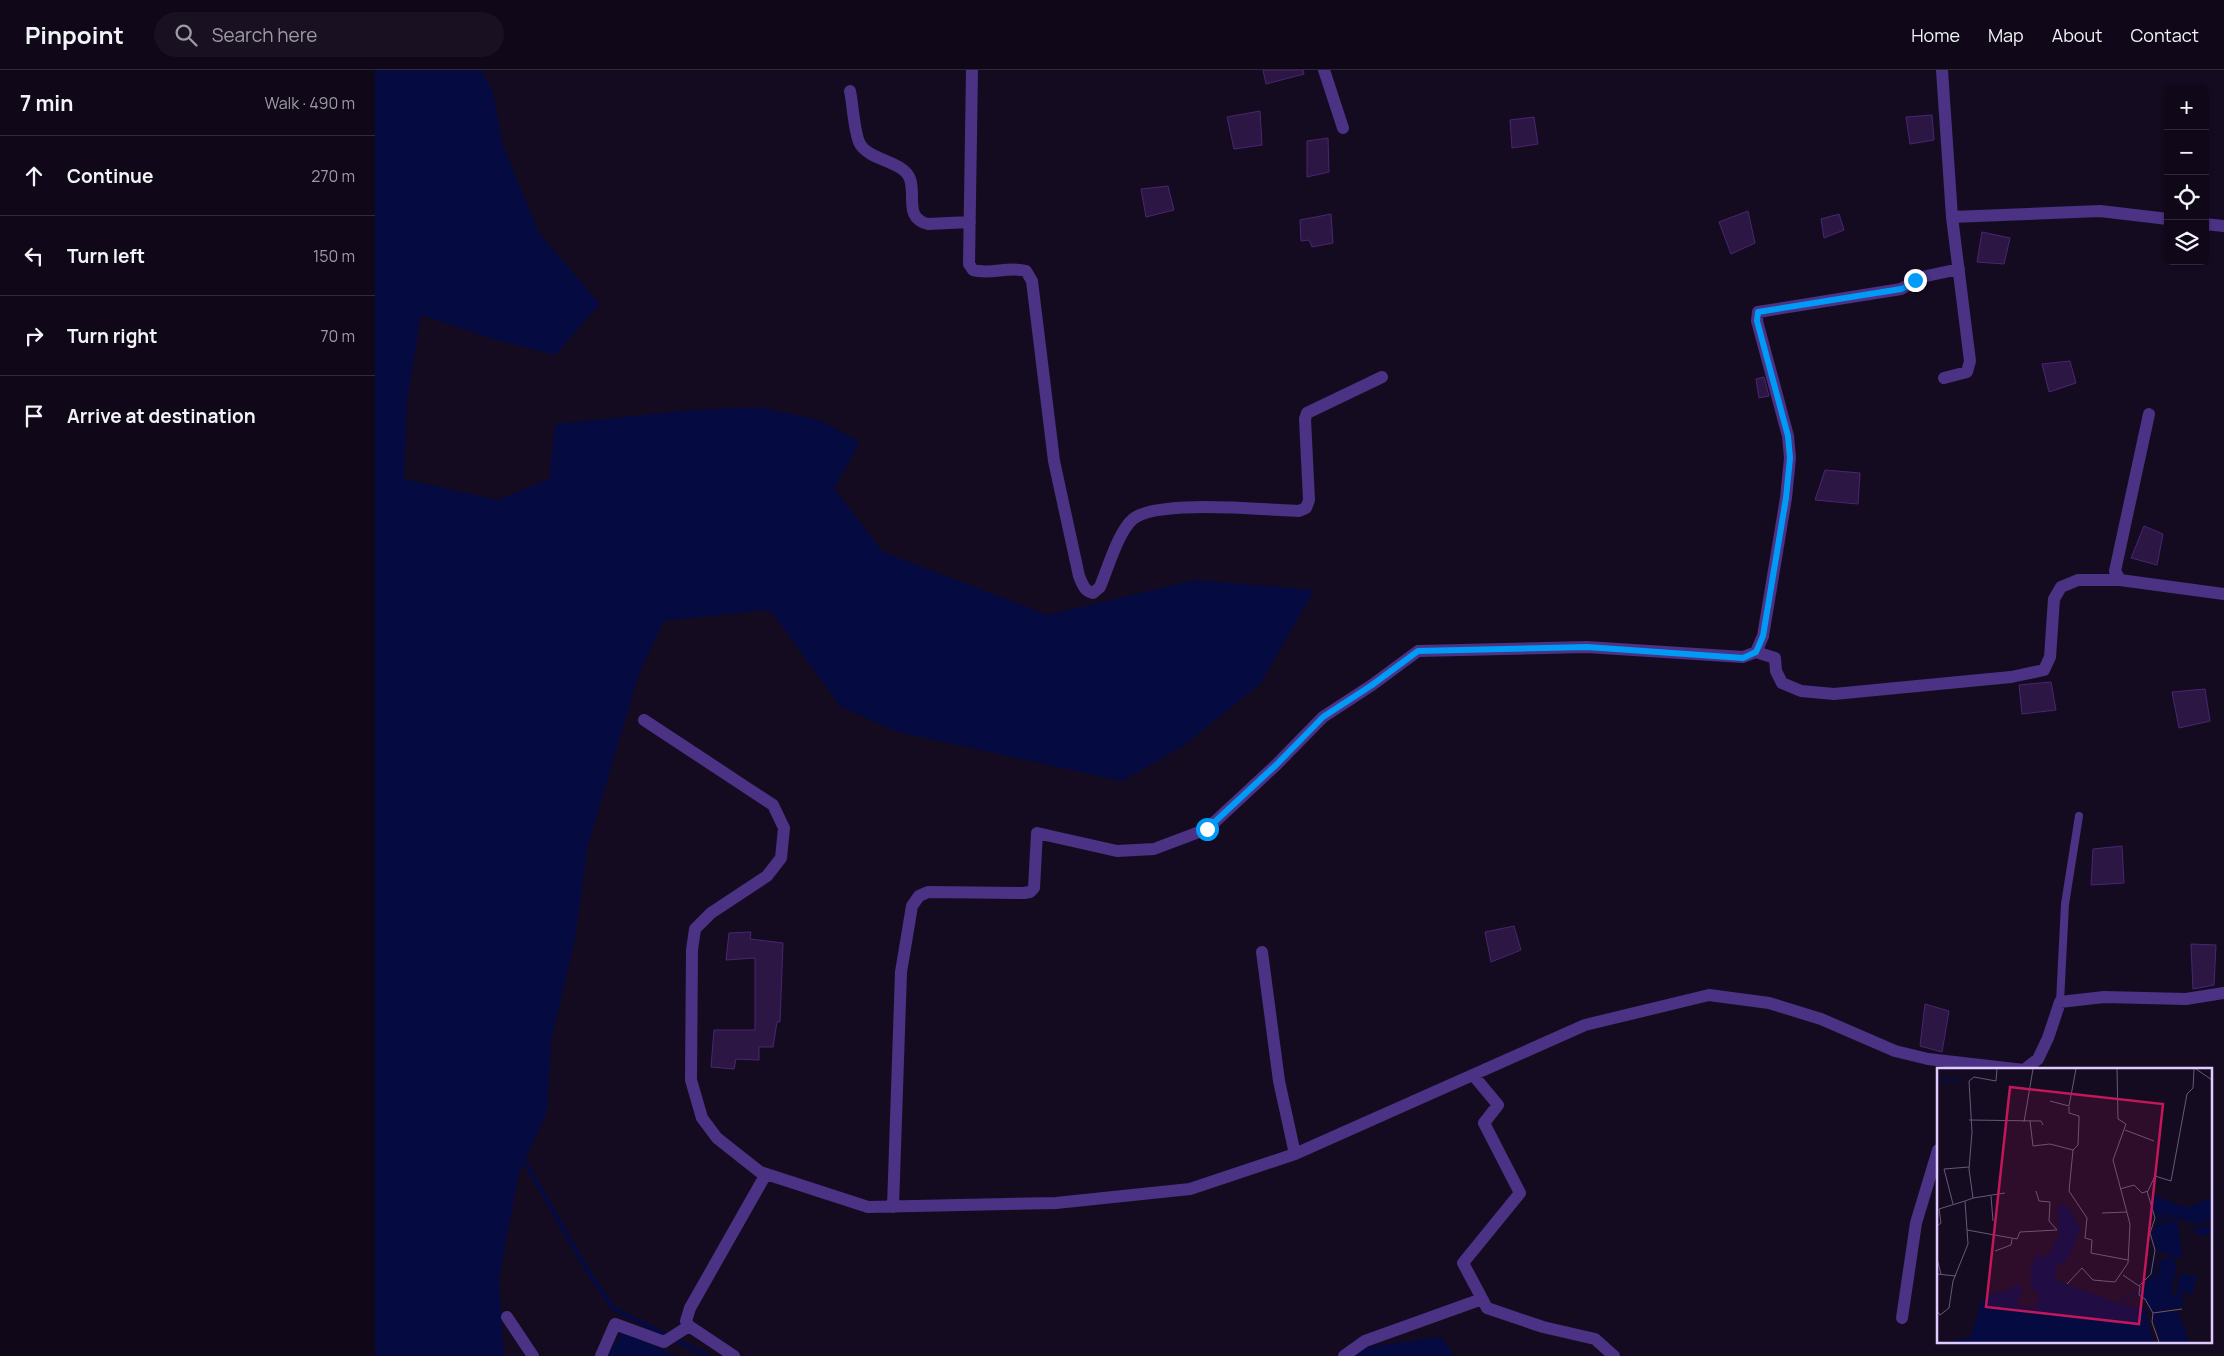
<!DOCTYPE html>
<meta charset="utf-8">
<style>
:root{--surface:#100819;--page:#191122;--text:#f1f3f6;--muted:#9c9aa2;--line:#302938}
body{margin:0;font-family:Manrope,sans-serif;background:var(--page);color:var(--text)}
.controls{position:absolute;right:15px;top:15px;display:grid;overflow:hidden;border-radius:8px;box-shadow:0 1px 4px #0004}
.controls button{width:45px;height:45px;display:grid;place-items:center;padding:0;border:0;border-bottom:1px solid var(--line);background:var(--surface);color:var(--text);font:25px sans-serif}
.stop{position:absolute;width:15px;height:15px;margin:-11px;border:4px solid #009bf6;border-radius:50%;background:#fff}
.stop.end{background:#009bf6;border-color:#fff;box-shadow:0 1px 5px #0008}
.list{margin:0;padding:0;list-style:none}
h2{display:flex;justify-content:space-between;align-items:center;height:65px;margin:0;padding:0 20px;font-size:21px}
h2 small{font-size:16px;font-weight:400;color:var(--muted)}
.list li{display:grid;grid-template-columns:32px 1fr auto;gap:15px;align-items:center;box-sizing:border-box;height:80px;padding:0 20px;border-top:1px solid var(--line)}
.list b{display:block;font-size:19px;white-space:nowrap}
.list em{font-size:16px;font-style:normal;color:var(--muted)}
.icon{flex:none;width:28px;height:28px;fill:none;stroke:currentColor;stroke-width:2;stroke-linecap:round;stroke-linejoin:round}
.map{position:relative;flex:none;width:1849px;height:1286px;overflow:hidden}
header{display:flex;align-items:center;gap:30px;box-sizing:border-box;height:70px;padding:0 25px;background:var(--surface);border-bottom:1px solid var(--line)}
header strong{font-size:24px}
nav{display:flex;gap:28px;margin-inline-start:auto;font-size:18px}
.search{width:350px;height:45px;background:var(--page);display:flex;align-items:center;gap:12px;box-sizing:border-box;padding:0 18px;border-radius:28px;color:var(--muted);font-size:19px}
main{display:flex}
aside{flex:1;background:var(--surface)}
.map>svg:first-child{display:block}
.water{fill:#050b40}
.lines{fill:none;stroke-linecap:round;stroke-linejoin:round}
.stream{stroke:#050b40;stroke-width:4.5}
.building{fill:#2b1644;stroke:#492671}
.lane{stroke:#4b3284;stroke-width:8}
.street{stroke:#4b3284;stroke-width:12}
.route{stroke:#009bf6;stroke-width:6}
.inset-river{fill:none;stroke:#050b40;stroke-width:2.5}
.inset-road{fill:none;stroke:#66587a;stroke-width:1}
.view{fill:#c2185b;fill-opacity:0.15;stroke:#c2185b;stroke-width:2.5}
.inset-edge{fill:none;stroke:#dfcbff;stroke-width:2.5}
</style>
<header>
<strong>Pinpoint</strong>
<div class="search"><svg class="icon" aria-label="search" viewBox="0 0 24 24"><circle cx="10" cy="10" r="6"/><path d="M15 15l6 6"/></svg>Search here</div>
<nav><a>Home</a><a>Map</a><a>About</a><a>Contact</a></nav>
</header>
<main>
<aside>
<h2>7 min<small>Walk · 490 m</small></h2>
<ul class="list">
<li><svg class="icon" aria-label="ahead" viewBox="0 0 24 24"><path d="M12 20V5M6 11l6-6 6 6"/></svg><div><b>Continue</b></div><em>270 m</em></li>
<li><svg class="icon" aria-label="left" viewBox="0 0 24 24"><path d="M17 20v-9H6M10 6l-5 5 5 5"/></svg><div><b>Turn left</b></div><em>150 m</em></li>
<li><svg class="icon" aria-label="right" viewBox="0 0 24 24"><path d="M7 20v-9h11M14 6l5 5-5 5"/></svg><div><b>Turn right</b></div><em>70 m</em></li>
<li><svg class="icon" aria-label="arrive" viewBox="0 0 24 24"><path d="M6 21V4h12l-3 4 3 4H6"/></svg><div><b>Arrive at destination</b></div></li>
</ul>
</aside>
<div class="map">
<svg width="1849" height="1286" viewBox="0 0 1849 1286">
<rect width="100%" height="100%" fill="#150b21"/>
<path class="water" d="M0,0h106l12,22 10,53 36,88 61,71 -45,51 -55,-14 -79,-26 -14,87 -3,77 94,21 51,-21 6,-55 137,-14 68,-3 59,13 41,22 -26,46 49,64 165,63 147,-35 119,10 -53,93 -78,63 -61,35 -224,-49 -57,-25 -71,-97 -106,11 -25,53 -51,171 -13,94 -24,103 -4,70 -28,61 -20,106 5,77h-129z
M247,1262l55,24h-70z
M1067,1267l12,19h-104l11,-8z"/>
<g class="lines">
<path class="stream" d="M147,1087l67,116 25,36 94,47"/>
</g>
<path class="building" d="M888,0h40l1,4 -38,10z
M885,41l2,34 -28,4 -7,-32z
M1557,45l2,25 -24,4 -4,-27z
M1159,47l4,27 -26,4 -2,-28z
M953,68l1,34 -22,5v-36z
M793,116l6,24 -28,7 -5,-28z
M1373,141l7,32 -24,11 -12,-32z
M956,144l2,29 -21,4 -3,-7 -8,1 -1,-21z
M1464,144l5,16 -20,8 -3,-19z
M1607,162l28,6 -6,26 -27,-2z
M1695,291l6,22 -27,9 -7,-28z
M1389,307l5,19 -10,2 -3,-19z
M1450,400l35,3 -2,31 -43,-4z
M1769,456l19,8 -6,31 -26,-7z
M1676,612l5,28 -34,4 -3,-29z
M1830,619l5,32 -31,7 -7,-36z
M1747,776l2,37 -33,2 2,-36z
M1139,856l7,24 -30,12 -6,-30z
M376,862l-1,7 33,4 -3,79h-3l-4,25h-14v13l-23,-1 -2,10 -23,-2 3,-37h41v-72l-29,2 3,-27z
M1816,874l25,1 -2,40 -21,4z
M1550,934l24,7 -7,41 -22,-6z"/>
<g class="lines">
<path class="lane" d="M1685,932l5,-98 14,-88"/>
<path class="street" d="M597,0l-3,194 4,6c17,5 36,-4 53,1l6,10 22,180 25,115c3,7 5,15 14,17l7,-6c8,-19 18,-55 33,-68 23,-20 133,-9 166,-8l7,-3 3,-8 -4,-81 2,-6 75,-36
M949,0l19,58
M1567,0l10,147 18,144 -3,11 -23,6
M475,21c3,14 4,42 10,53 10,17 44,17 50,35 6,17 -6,39 18,45l42,-2
M1577,147l148,-6 68,8
M1830,154l19,2
M1774,344l-34,157 5,9 104,14
M1381,582l19,6 1,13 6,12 19,8 33,3 177,-17 33,-7 6,-13 4,-58 7,-12 17,-7h42
M269,650l129,85 11,23 -3,30 -14,18 -56,37 -16,16 -3,21 -1,130 11,38 15,20 43,34 108,35 188,-4 134,-14 105,-35 290,-129 124,-30 60,8 52,16 74,32 33,8 96,11 14,-11 10,-21 12,-36 44,-5 82,2 38,-6
M887,882l17,129 16,73
M1098,1005l25,30 -14,18 36,70 -57,70 24,45 56,19 52,12 19,17
M518,1137l8,-235 11,-66 7,-10 9,-4 96,1 6,-1 4,-4 3,-55 80,18 37,-2 53,-20 69,-64 47,-48 49,-32 46,-34 169,-4 156,10 13,-5 7,-16 23,-138 4,-40 -2,-22 -31,-115 1,-9 143,-23 21,-12 37,-8
M132,1247l26,39
M1527,1248l14,-95 22,-73
M226,1286l14,-32 49,18 25,-16
M359,1286l-45,-30 -3,-5 4,-13 76,-134
M969,1286l21,-15 117,-42"/>
</g>
<g class="lines">
<path class="route" d="M832,759l69,-64 47,-48 49,-32 46,-34 169,-4 156,11 13,-6 7,-16 23,-138 4,-40 -2,-22 -31,-115 1,-9 143,-23 7,-3 7,-6"/>
</g>
<g transform="translate(1562 998)">
<rect width="275" height="275" fill="#150b21"/>
<path d="M216,127l34,13 25,-11v19l-15,6 -20,-7h-21l-5,-9zM123,134l10,8 10,18 -12,32 -12,7v13l63,24 26,4 8,34h-199l3,-3 13,-1 11,-36 9,-8 18,-4 9,-6 6,6 -7,15 19,4 4,-11 -2,-6 -6,-2v-24l6,-12 5,4 8,-5 10,-19 -3,-18zM240,152l6,38 -9,-2 2,13 -5,26h6l2,-21 18,2 -5,19 -10,-5 2,16 -31,6 -13,-18 5,-10 12,-8 3,-16 10,-2 -1,-4 -11,-2 -6,-16 4,-12zM265,158h7l3,7 -10,3 -10,-5zM241,243l11,31h-29l-7,-28z" fill="#050b40"/>
<path class="inset-river" d="M0,11l23,1M219,151l19,-3 23,8 14,-6M204,221l11,-12 3,-19M181,235l20,-11"/>
<path class="inset-road" d="M259,1l16,11M113,33l19,5 7,-37M132,39v6l10,3v4l-1,25 -5,5M32,52l72,1 2,4M93,53l3,25 17,-2 23,6 -4,41 18,27 -2,20 7,2 -1,13 37,7M87,54l9,-53M188,62l29,11M183,121l14,-4 8,8 6,-2 7,-15 16,5 16,-87 6,-6 1,-19M54,128l2,25M36,130l32,-5M16,136l-9,-35 25,-2M165,145l25,-1M0,158l4,-3 -2,-14 26,-8M30,162l50,9 3,-7 37,-2 -8,-9 1,-19 -11,-1 -3,-10M58,183l16,-6 1,-6M0,191l4,15M0,206l19,2M186,207l16,11 12,-12 4,-24 -5,-17 5,-15 -8,-27M130,216l15,-16 11,12 22,2 13,-19 2,-39 -17,-64 13,-36 -8,-5 -1,-50M203,218l-1,9 6,4 8,14 -1,9 7,20M0,243l3,4 9,-7 4,-27 15,-37 -3,-43 8,-3 -4,-29 3,-37 -3,-51 5,-4 22,4 1,-12M216,245l29,-4"/>
<path class="view" d="M73,19l153,17 -24,220 -153,-17z"/>
<rect width="275" height="275" class="inset-edge"/>
</g>
</svg>
<div class="controls">
<button>+</button>
<button>−</button>
<button><svg class="icon" aria-label="locate" viewBox="0 0 24 24"><circle cx="12" cy="12" r="6"/><path d="M12 2v4M12 18v4M2 12h4M18 12h4"/></svg></button>
<button><svg class="icon" aria-label="layers" viewBox="0 0 24 24"><path d="M12 4l9 5-9 5-9-5zM3 14l9 5 9-5"/></svg></button>
</div>
<div class="stop" style="left:832px;top:759px"></div>
<div class="stop end" style="left:1540px;top:210px"></div>
</div>
</main>
